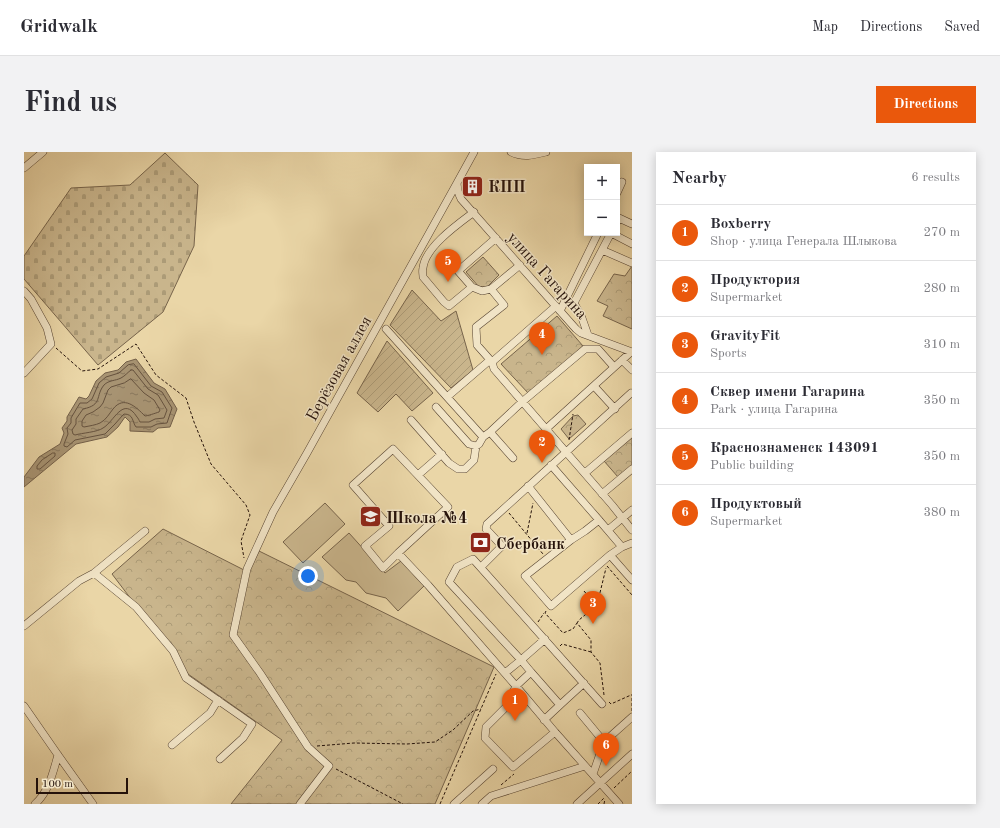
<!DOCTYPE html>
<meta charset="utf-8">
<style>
:root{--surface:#fff;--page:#f2f2f3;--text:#2b2b33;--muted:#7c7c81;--line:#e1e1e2;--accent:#ea580c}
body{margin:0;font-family:"Old Standard TT",serif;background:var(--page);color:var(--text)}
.controls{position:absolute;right:12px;top:12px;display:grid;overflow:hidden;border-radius:0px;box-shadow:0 2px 10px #0003}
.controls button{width:36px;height:36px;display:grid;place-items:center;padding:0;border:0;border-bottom:1px solid var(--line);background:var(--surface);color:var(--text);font:20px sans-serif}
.scale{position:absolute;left:12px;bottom:10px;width:92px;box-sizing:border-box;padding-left:4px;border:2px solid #25120a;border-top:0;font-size:11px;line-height:14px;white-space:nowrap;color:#25120a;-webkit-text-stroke:3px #f1e4c6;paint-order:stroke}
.you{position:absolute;left:284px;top:424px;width:14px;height:14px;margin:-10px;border:3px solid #fff;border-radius:50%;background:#1a73e8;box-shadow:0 0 0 6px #1a73e833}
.badge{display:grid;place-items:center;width:26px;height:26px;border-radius:50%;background:var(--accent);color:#fff;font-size:13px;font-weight:700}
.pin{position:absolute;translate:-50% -33px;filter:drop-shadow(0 1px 2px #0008)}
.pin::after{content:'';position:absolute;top:21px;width:14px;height:12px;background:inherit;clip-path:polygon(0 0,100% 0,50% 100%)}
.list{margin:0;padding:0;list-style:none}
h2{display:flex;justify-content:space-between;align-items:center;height:52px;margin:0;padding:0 16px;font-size:17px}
h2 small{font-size:13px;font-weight:400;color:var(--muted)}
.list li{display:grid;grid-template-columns:26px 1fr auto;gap:12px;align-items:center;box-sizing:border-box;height:56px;padding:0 16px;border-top:1px solid var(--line)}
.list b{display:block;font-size:15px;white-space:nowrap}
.list p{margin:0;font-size:13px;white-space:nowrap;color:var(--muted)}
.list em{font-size:13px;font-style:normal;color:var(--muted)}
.map{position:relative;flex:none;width:608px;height:652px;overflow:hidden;border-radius:0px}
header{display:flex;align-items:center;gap:24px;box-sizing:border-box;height:56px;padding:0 20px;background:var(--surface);border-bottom:1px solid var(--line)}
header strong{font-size:19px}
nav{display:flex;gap:22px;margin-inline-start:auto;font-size:14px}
.intro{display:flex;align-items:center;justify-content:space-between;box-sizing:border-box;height:96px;padding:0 24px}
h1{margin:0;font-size:28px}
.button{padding:10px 18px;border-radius:0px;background:var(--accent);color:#fff;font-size:14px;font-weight:700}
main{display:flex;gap:24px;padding:0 24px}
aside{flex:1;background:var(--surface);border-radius:0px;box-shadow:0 2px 10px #0003}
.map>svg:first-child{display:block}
.forest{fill:url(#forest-crowns);stroke:#77644b}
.cemetery{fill:url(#cemetery-stones);stroke:#77644b}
.garden{fill:url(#garden-furrows);stroke:#77644b}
.pitch{fill:#c9b58c;stroke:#77644b}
.water{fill:url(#water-ripples);stroke:#735f48}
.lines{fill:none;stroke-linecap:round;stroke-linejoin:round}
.shore{stroke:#66523e;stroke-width:1}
.minor-casing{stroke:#564331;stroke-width:8}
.path{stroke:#25120a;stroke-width:1;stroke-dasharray:3 2;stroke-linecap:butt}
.minor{stroke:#f1e4c6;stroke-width:7}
.labels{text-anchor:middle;stroke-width:3;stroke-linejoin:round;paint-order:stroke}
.poi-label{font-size:16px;font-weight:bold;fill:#25120a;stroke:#f1e4c6;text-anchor:start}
.street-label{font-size:16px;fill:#25120a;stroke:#f1e4c6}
</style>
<header>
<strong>Gridwalk</strong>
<nav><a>Map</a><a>Directions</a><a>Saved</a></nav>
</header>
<div class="intro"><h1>Find us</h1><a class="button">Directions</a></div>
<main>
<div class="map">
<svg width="608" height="652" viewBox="0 0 608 652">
<defs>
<pattern id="forest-crowns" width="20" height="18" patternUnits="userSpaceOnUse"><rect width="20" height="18" fill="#c9b58c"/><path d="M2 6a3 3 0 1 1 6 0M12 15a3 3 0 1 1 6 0" fill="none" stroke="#ac9b77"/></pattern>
<pattern id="cemetery-stones" width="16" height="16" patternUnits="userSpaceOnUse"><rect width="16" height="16" fill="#c9b58c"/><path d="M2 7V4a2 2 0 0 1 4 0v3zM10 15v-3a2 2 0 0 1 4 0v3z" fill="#ac9b77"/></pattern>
<pattern id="garden-furrows" width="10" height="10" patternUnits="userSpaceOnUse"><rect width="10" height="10" fill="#c9b58c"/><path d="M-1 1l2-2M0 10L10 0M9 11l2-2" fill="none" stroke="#ac9b77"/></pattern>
<pattern id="water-ripples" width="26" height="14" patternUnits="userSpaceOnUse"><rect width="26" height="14" fill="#a79372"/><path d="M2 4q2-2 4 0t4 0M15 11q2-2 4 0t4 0" fill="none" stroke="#88775c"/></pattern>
</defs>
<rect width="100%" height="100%" fill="#ead6a7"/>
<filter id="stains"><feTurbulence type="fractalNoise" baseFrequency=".005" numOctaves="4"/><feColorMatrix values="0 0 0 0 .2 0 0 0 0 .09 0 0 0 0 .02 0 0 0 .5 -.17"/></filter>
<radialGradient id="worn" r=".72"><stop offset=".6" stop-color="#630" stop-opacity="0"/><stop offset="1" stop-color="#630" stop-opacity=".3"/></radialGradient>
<path class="forest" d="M459,105l16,18 -12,12h-8l-13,-15z
M608,114v63l-29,-13 5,-10 -11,-5 17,-27 11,2z
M533,164l26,30 -54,48 -28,-30z
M554,263l8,9 -17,15 -8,-10 12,-13z
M608,284v29l-14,12 -14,-16z
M139,377l85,43 11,-21 235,116 -59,137h-204l51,-64 -94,-66 -76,-100z"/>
<path class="cemetery" d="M141,1l33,32 -4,61 -31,66 -65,53 -74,-86v-23l47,-68 59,-3z"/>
<path class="garden" d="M388,138l29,31 15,-10 17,59 -22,18 -61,-63z
M363,189l46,52 -21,18 -16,-17 -18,18 -21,-19z"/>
<path class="pitch" d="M301,351l20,21 -42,39 -20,-21z
M325,381l36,40 16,-12 23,25 -26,25 -12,-13 -20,-5 -10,-11 -10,-2 -24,-23z"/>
<path class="water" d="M112,207l18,24 11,6 12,20 -7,18 -12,1 -5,4 -23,-1v-9l-5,-5 -7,10 -11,10 -31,7 -52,43v-10l15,-20 21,-13 4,-11 -2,-5 5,-7v-4l12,-20 7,2 3,-3 7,-15 9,-8 13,-3 8,-8z"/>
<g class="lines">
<path class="shore" d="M110,212l17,22 11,6 10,16 -5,15 -10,1 -6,3h-15c-4,-5 -2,-13 -12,-13l-2,2 -7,8 -10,10 -30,6 -8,7 -3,-1v-2l4,-10 -1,-6 4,-5v-5l9,-15h7l5,-4 7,-16 7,-6 13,-4 9,-8z
M107,218h2l15,19 10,6 9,15 -3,8 -9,1 -6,3h-9c-1,-2 -2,-4 -3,-5 -14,-22 -23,5 -34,11 -5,4 -21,5 -28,7l-2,-1 -1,-4 4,-6v-5l7,-10c20,-4 12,-13 21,-24 5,-5 11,-4 17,-7 4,-2 7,-6 10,-8z
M107,227l13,14 10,7 6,10 -1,2c-3,1 -12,4 -14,4 -9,-9 -21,-21 -32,-7 -4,5 -7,11 -13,14 -4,2 -11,3 -16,4l-2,-1v-5l4,-6 7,-3 7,-5 3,-4 5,-13 3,-3 13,-4z
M29,301h2v3l-15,13h-3v-3l5,-6z"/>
<defs>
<path id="minor" d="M450,0l-17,31c0,6 1,10 4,16l115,130 5,4 51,19
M487,0c12,6 23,3 35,0
M0,16l19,-16
M593,41l5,-11
M450,60c-16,12 -49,35 -51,56 -1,3 0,6 0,9l21,25 5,4 23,-19 10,4 9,-2 29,-24
M593,70l2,-4 13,6
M587,81l21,11
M578,98l30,13
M448,135l-14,-16 38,-33
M467,137l13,16 -28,22 1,18 15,17
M0,139l7,8 16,29 4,16 -27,29
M532,154l-64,56 2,7 118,136 20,25
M536,159l38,-78
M362,177l61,68
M564,183l-6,-17 -8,-15 37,-70
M598,208l10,10
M570,234l21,23
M412,255l33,37 7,2 3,-2 4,-7
M387,268l38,43 9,6h7l9,-9 2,-14
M522,277l85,-77
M466,280l-7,5 -36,-40 43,-37
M489,306l-23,-26 32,-30 63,-53h13l16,18
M527,313l48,55 23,27
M561,321l47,-40
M394,323l24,-21
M504,334l43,54
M578,342l30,-25
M575,368l-14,11 -14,9 -46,36 26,30 59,-51 12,-8 10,-4
M584,378l24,-20
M374,401l50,-46 -55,-58 -40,36 36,41 -24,20 18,22 15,-15 30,32 88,101 39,46 64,72
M586,403l22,25
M457,415l21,-21 -16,-17 1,-5 144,-131
M70,421l42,34 37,44 13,27 66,46 -9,14 -23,21
M0,474l55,-45 15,-8 51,-42
M521,487l-24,21 10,12 -15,14 -9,20 -21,21 -1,11 28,29 42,-35
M507,520l29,33 24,-22
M481,521l16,-13 -72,-78 8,-15 16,-8 129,145
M0,554l34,49 35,49
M556,561l24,29
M520,568l16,-15
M148,593l38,-32 8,-13
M569,622l11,-32 28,-25
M11,652c14,-12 18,-32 23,-49
M276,652l29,-38 -21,-19 -48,-74 -27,-38 14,-66 26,-57 34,-59 150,-270
M430,652l39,-35
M458,652l9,-8 94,-30
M553,652l55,-50"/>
</defs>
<use href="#minor" class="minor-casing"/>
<path class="path" d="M32,196l26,23 16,-2 38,-25 20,31 30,23 8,24 17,42 35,41 4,10 -9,26 3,17
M545,288l4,-26
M485,361l34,41
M503,381l6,-30
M583,414l25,29
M560,439l12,14
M522,459l-1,2 18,20 10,-4 4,-6
M514,470l6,-9
M536,494l2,-2 29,8
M580,543l-4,-32 -9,-11v-12l-14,-17 2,-3 18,-15 9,-37
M585,550l2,2 20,-9
M608,559v-17
M293,594l37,-3 53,1 28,-2 18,-12 20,-19 8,-2
M312,617l67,35
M477,633l13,-11
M590,636l18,-17
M416,652l56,-130
M574,652l7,-7
M580,652l1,-5"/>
<use href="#minor" class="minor"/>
</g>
<defs>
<symbol id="building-square" viewBox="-11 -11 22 22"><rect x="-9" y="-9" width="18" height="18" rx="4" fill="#8f2418" stroke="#f1e4c6"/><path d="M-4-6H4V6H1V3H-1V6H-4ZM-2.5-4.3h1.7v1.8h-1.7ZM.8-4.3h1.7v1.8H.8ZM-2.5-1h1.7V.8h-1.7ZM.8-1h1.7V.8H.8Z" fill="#fff"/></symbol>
<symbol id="school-square" viewBox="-11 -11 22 22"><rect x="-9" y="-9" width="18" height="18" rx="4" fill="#8f2418" stroke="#f1e4c6"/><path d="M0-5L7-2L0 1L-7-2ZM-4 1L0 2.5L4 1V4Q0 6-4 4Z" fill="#fff"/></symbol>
<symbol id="bank-square" viewBox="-11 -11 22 22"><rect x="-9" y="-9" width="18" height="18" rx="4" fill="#8f2418" stroke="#f1e4c6"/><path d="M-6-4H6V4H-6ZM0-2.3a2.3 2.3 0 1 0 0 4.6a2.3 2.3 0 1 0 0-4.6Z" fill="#fff"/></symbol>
</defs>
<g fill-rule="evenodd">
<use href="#building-square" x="436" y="22" width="25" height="25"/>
<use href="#school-square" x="334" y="352" width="25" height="25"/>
<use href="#bank-square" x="444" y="378" width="25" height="25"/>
</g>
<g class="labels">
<g class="poi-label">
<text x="464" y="40">КПП</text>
<text x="362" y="371">Школа №4</text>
<text x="472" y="397">Сбербанк</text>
</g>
<g class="street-label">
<text transform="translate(524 123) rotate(48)" y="6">улица Гагарина</text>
<text transform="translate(314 216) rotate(-61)" y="6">Берёзовая аллея</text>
</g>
</g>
<rect width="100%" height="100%" filter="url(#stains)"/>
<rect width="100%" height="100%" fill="url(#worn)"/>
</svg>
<div class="controls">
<button>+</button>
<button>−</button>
</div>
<div class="scale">100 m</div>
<div class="you"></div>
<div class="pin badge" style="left:491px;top:569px">1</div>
<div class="pin badge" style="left:518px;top:311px">2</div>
<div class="pin badge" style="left:569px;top:472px">3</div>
<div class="pin badge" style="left:518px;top:203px">4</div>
<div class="pin badge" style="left:424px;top:130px">5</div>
<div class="pin badge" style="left:582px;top:614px">6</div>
</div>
<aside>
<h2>Nearby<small>6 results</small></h2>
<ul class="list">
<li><span class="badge">1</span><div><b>Boxberry</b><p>Shop · улица Генерала Шлыкова</p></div><em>270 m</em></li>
<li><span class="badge">2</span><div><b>Продуктория</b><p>Supermarket</p></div><em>280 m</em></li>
<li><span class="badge">3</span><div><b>GravityFit</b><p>Sports</p></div><em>310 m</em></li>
<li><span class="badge">4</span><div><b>Сквер имени Гагарина</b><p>Park · улица Гагарина</p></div><em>350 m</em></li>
<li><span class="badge">5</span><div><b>Краснознаменск 143091</b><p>Public building</p></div><em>350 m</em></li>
<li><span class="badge">6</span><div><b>Продуктовый</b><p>Supermarket</p></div><em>380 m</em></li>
</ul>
</aside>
</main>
